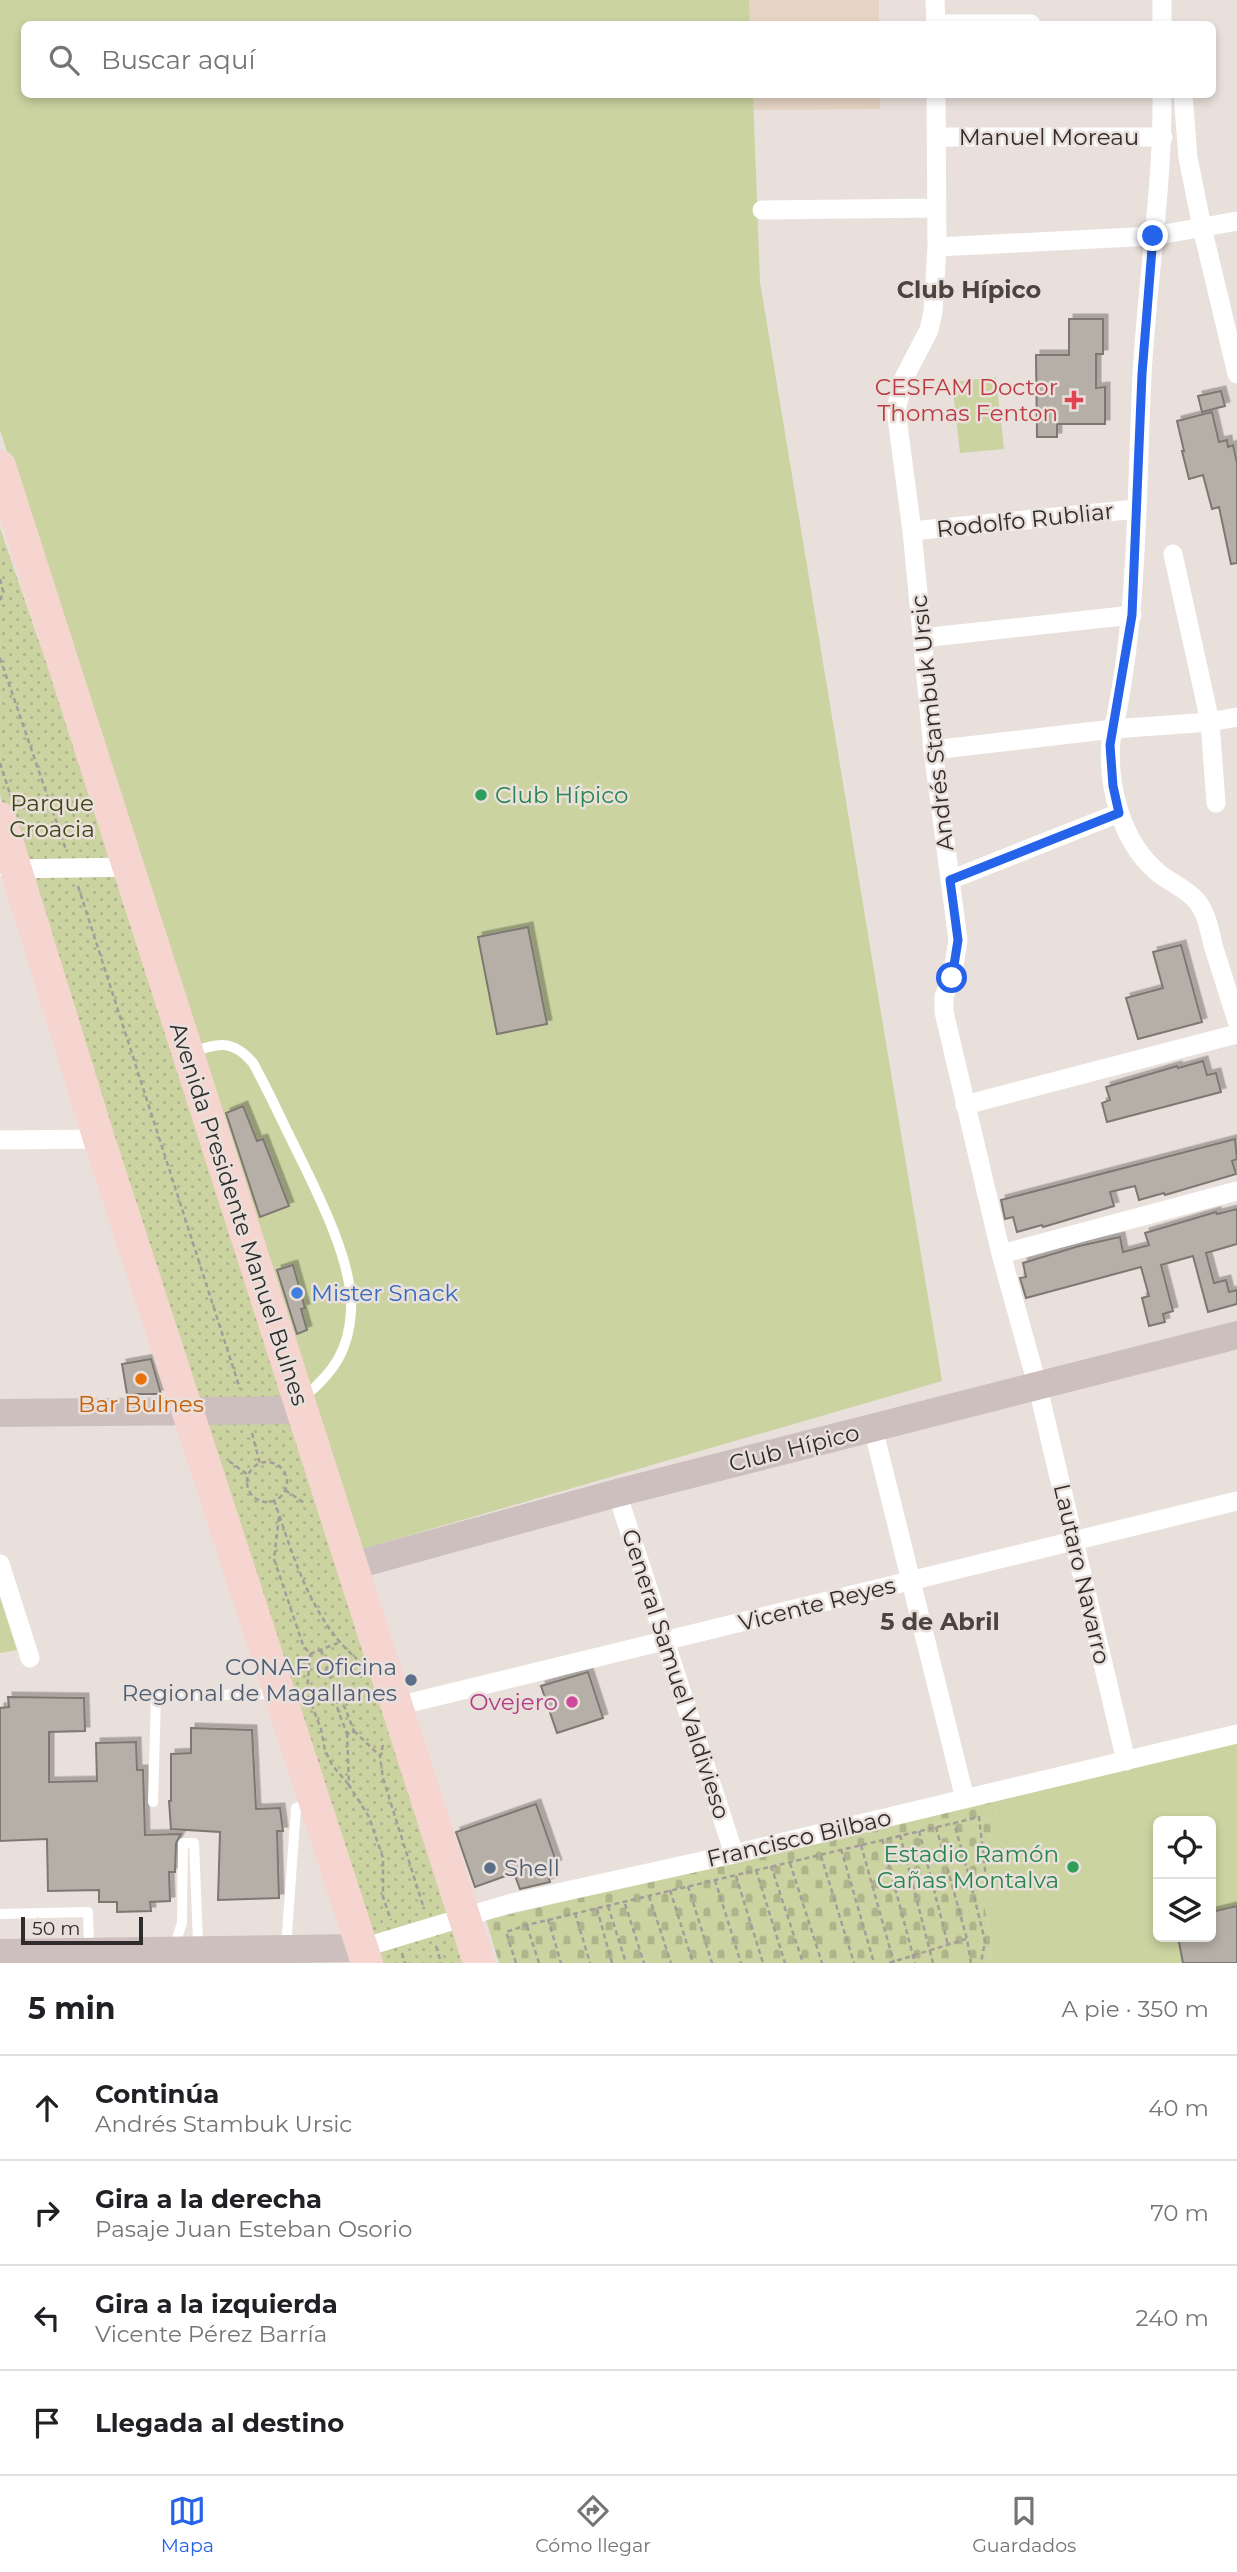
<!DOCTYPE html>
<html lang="es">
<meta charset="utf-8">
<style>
:root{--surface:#fff;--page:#f6f6f6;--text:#202124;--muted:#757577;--line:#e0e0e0;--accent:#2563eb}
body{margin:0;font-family:Montserrat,sans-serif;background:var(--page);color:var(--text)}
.controls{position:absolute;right:21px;bottom:21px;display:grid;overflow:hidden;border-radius:10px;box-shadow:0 4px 10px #0003}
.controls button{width:63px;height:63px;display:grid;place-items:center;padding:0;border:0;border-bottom:2px solid var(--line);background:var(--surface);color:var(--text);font:35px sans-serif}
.scale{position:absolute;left:21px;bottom:18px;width:122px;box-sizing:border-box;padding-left:7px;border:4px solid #302c2b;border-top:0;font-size:19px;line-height:24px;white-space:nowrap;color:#302c2b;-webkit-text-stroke:5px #e9e0db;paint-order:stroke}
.stop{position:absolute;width:21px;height:21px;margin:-16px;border:5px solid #2563eb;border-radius:50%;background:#fff}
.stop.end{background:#2563eb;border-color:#fff;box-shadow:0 2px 7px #0008}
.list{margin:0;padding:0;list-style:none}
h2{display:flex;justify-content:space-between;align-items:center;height:91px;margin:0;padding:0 28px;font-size:30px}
h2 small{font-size:23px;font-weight:400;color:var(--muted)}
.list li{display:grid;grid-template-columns:46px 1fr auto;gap:21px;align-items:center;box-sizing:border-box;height:105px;padding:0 28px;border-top:2px solid var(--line)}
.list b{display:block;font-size:26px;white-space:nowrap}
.list p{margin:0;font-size:23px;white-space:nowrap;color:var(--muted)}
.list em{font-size:23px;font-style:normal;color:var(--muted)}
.icon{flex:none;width:38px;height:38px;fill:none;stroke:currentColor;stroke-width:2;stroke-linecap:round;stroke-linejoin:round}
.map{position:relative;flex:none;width:1237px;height:1963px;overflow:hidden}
.search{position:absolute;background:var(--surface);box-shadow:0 4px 10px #0003;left:21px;right:21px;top:21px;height:77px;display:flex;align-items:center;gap:18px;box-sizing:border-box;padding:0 24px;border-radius:10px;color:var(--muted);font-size:26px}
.sheet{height:511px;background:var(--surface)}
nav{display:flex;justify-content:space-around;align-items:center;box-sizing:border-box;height:98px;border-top:2px solid var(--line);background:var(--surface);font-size:19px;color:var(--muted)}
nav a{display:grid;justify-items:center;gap:4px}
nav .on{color:var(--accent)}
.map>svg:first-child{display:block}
.education{fill:#e6d5c4}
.grass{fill:url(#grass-dots)}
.cemetery{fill:url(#cemetery-stones)}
.garden{fill:#cbd3a1;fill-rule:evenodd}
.building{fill:#b5afa8;stroke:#7e7872;stroke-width:2;filter:url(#shadow)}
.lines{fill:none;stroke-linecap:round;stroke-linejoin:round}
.path{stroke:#a49d9a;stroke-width:2.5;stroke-dasharray:5 3.5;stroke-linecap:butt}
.lane{stroke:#fff;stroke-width:10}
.street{stroke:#fff;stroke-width:19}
.secondary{stroke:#ccbfbd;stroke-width:28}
.primary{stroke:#f6d5d1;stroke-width:32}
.route{stroke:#2563eb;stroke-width:9}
.health-dot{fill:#e0444e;stroke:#e9e0db;stroke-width:2.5}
.leisure-dot{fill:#2e9e5b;stroke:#e9e0db;stroke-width:2.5}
.shop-dot{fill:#3f7fe0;stroke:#e9e0db;stroke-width:2.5}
.food-dot{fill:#e8710a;stroke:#e9e0db;stroke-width:2.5}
.service-dot{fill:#5c6f8a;stroke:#e9e0db;stroke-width:2.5}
.hotel-dot{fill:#d1479c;stroke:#e9e0db;stroke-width:2.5}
.labels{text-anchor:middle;stroke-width:5;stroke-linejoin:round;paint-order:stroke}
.street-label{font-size:23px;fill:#302c2b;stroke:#e9e0db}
.health-label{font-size:23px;fill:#be3a42;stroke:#e9e0db;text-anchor:end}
.leisure-label{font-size:23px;fill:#27864d;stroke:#e9e0db;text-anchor:start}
.park-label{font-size:23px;fill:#414714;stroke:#e9e0db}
.shop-label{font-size:23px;fill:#366cbe;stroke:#e9e0db;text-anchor:start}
.food-label{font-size:23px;fill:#c56008;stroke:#e9e0db}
.service-label{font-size:23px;fill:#4e5e75;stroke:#e9e0db;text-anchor:end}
.hotel-label{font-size:23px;fill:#b23c85;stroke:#e9e0db;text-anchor:end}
.neighbourhood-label{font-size:24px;font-weight:bold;fill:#4c4440;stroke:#e9e0db}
</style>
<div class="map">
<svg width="1237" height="1963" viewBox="0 0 1237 1963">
<defs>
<pattern id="grass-dots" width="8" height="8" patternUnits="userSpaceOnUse" patternTransform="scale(1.75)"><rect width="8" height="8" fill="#cbd3a1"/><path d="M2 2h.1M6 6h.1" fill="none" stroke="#afb58b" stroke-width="1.8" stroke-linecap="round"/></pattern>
<pattern id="cemetery-stones" width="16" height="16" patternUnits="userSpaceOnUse" patternTransform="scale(1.75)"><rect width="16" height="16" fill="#cbd3a1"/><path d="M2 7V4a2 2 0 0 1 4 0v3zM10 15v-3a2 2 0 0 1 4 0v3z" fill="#afb58b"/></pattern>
<filter id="shadow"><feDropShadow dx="4.5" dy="-4.5" stdDeviation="0" flood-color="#0004"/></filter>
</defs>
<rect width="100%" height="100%" fill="#e9e0db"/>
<path class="education" d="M749,0h130v24h-129z
M753,95h127v14l-127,1z"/>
<path class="grass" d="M0,528l114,332 -94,3 -20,-68z
M118,877l349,1086h-90l-349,-1085z"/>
<path class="cemetery" d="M1000,1796l-14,54 2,34 -9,1c7,27 14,50 11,78h-491l-13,-43z"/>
<path class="garden" d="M0,0h749l1,24h-726v70l729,1 7,187 182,1099 -580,168 -362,-1119z
M996,377l8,72 -44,4 -8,-71z
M0,1598l17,52 -17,3z
M1237,1741v222h-247c3,-28 -4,-51 -11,-78l9,-2 -2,-33 14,-54zM1158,1821h53v116h-53z"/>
<path class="building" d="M1069,319h34v35h-7v34l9,-1v37h-48v13h-20l-1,-82h33z
M1221,391l4,15 -23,6 -4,-16z
M1212,412l7,30 8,-2 1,7 5,-2 4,18v100l-6,1 -12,-57 -7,2 -9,-34 -14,4 -7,-28h2l-7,-30z
M528,927l19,97 -50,10 -19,-97z
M1181,945l21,77 -64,17 -12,-41 37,-10 -10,-36z
M1203,1061l4,14 9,-2 5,19 -114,30 -5,-19 8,-3 -4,-13 71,-21 1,2z
M243,1106l14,35 6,-2 26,67 -29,11 -34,-104z
M1235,1139l2,20 -5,2 4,13 -71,21 -1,-2 -25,7 -4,-14 -25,6 4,14 -71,21 -1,-2 -25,7 -4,-15 -8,2 -4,-19z
M1237,1209v35l-31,9 8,30 12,-3 3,12 8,-2v14l-29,8 -15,-56 -32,9 12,46 -10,3 2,8 -16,4 -7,-28 7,-2 -8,-29 -115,31 -6,-20 6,-1 -3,-14 56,-17 41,-9 3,15 26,-7 -4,-12 71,-21 1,2z
M293,1265l12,43 -4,1 6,21 -10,4 -20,-64z
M151,1359l10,35h-34l-5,-30z
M588,1672l15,46 -46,15 -16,-47z
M8,1697l76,1 1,33 -36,1v50l48,-1 -1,-38 40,-1 1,28h6l2,65 36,-1 -5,9 -1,29h-6l1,29 -20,1 1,9 -34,1v-10h-18v-12l-51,1 -1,-52 -47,2v-133l9,-1z
M191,1728l61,2 4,79 24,-1 3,23h-6l2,67 -61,2 2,-68 -49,-3 -2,-28h2v-47l20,-1z
M536,1804l21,60 -11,5 4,13 -30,7 -6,-16 -39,14 -19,-55z
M1237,1906v57h-54l-5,-26h33v-25z"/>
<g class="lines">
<path class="path" d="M0,579l3,12 -3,11
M0,658l66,192
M0,763l11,34
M78,886l162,503
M252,1433l8,31
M229,1461l19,14
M247 1482a20 20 0 1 1 40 0a20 20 0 1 1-40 0Z
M285,1490l21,14
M274,1500c19,55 37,120 83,159
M279,1517l-5,42 29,86 7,9 -3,39 14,36 4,21 7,15 17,20
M321,1650l15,45 2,16 9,22 4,1 3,-3 -9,-23 -9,-13
M310,1654l28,-11
M354,1731l25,24
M347,1733l2,52 20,32 14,41v39l8,23
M383,1745l-3,12 3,21 41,131
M936,1827l31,112 4,24
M919,1831l29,114
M900,1835l33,128
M882,1839l33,124
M861,1845l33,118
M841,1849l33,114
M821,1856l33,107
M790,1863l32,100
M771,1866l32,97
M756,1870l29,93
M736,1876l27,87
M715,1880l26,83
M970,1880l15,61 -4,22
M688,1886l24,77
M670,1890l23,73
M649,1896l22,67
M625,1904l19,59
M608,1906l18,57
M597,1909l15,54
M575,1913l15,50
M548,1919l13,44
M527,1926l12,37
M436,1946l5,17
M402,1953l3,10
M516,1963l-10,-31 21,-7 452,-108 7,61 -16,2 -16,-57
M889,1963l77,-24"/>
<path class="lane" d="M192,1052c26,-9 41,-13 61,11 15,27 27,54 41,82 21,43 60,117 57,166 -2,39 -17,61 -47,86
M153,1802l3,-106 117,-2
M0,1914l88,-2 1,37
M174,1947l8,-24 1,-80h11l4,99 4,5
M290,1948l-3,-15 9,-125 15,-6"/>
<path class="street" d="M935,0l1,24
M1162,0v24
M936,24h95
M936,94l1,153 -4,65 -4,18 -25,48 -8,32 16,121 21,219 25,190 -6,38 -8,18v16l57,242 37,134 88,373
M1162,94c1,94 -15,188 -20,281 -6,122 -3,245 -31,365 -4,47 11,105 50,135 14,10 33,18 41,34 6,10 8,24 11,36 8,25 16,51 24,76
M1183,94l5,64 14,69 35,147
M936,137h227
M762,210l174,-2
M937,247l216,-11 84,-15
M912,531l225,-22
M1173,554l37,168 6,81
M922,638l210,-23
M933,750l180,-21 97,-7 27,-5
M7,869l121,-2
M950,880l169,-67
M965,1105l272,-71
M0,1140l99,-1
M1001,1254l236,-63
M873,1428l92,371
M617,1493l117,361
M0,1564l30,94
M397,1706l840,-205
M362,1948l146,-44 226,-50 503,-120"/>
<path class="secondary" d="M0,1413l302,-3
M352,1566l265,-73 620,-158
M0,1953l362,-5"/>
<path class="primary" d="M0,466l479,1497
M0,818l99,321 268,824"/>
</g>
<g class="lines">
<path class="route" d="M952,978l6,-38 -8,-60 169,-67 -6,-27 -3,-41 22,-130 10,-241 11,-138"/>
</g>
<path class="health-dot" d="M1070.5 389.5h7v7h7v7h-7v7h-7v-7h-7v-7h7z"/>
<g class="leisure-dot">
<circle cx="481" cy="795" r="7"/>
<circle cx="1073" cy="1867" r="7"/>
</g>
<circle class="shop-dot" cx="297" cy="1293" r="7"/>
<circle class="food-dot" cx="141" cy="1379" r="7"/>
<g class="service-dot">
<circle cx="411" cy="1680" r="7"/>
<circle cx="490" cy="1868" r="7"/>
</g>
<circle class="hotel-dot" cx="572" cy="1702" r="7"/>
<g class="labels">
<g class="street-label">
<text x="1049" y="145">Manuel Moreau</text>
<text transform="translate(1025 520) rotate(-6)" y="8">Rodolfo Rubliar</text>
<text transform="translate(932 723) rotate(-96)" y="8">Andrés Stambuk Ursic</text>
<text transform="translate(239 1214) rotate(72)" y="8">Avenida Presidente Manuel Bulnes</text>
<text transform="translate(794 1448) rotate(-14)" y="8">Club Hípico</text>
<text transform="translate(1082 1574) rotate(77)" y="8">Lautaro Navarro</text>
<text transform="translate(817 1604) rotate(-14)" y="8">Vicente Reyes</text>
<text transform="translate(676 1674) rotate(72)" y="8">General Samuel Valdivieso</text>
<text transform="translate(799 1838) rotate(-13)" y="8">Francisco Bilbao</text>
</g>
<g class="health-label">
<text x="1058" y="395">CESFAM Doctor<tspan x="1058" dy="26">Thomas Fenton</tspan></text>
</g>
<g class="leisure-label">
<text x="495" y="803">Club Hípico</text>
<text x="1059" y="1862" text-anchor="end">Estadio Ramón<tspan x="1059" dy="26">Cañas Montalva</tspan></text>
</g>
<g class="park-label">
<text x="52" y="811">Parque<tspan x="52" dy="26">Croacia</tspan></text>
</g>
<g class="shop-label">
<text x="311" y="1301">Mister Snack</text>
</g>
<g class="food-label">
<text x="141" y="1412">Bar Bulnes</text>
</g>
<g class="service-label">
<text x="397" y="1675">CONAF Oficina<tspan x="397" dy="26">Regional de Magallanes</tspan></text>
<text x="504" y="1876" text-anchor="start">Shell</text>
</g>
<g class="hotel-label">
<text x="558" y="1710">Ovejero</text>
</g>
<g class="neighbourhood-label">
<text x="969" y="298">Club Hípico</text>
<text x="940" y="1630">5 de Abril</text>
</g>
</g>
</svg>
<div class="controls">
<button><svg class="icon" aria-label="locate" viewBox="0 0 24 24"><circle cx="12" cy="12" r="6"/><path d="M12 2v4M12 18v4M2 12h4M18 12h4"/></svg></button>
<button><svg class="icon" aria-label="layers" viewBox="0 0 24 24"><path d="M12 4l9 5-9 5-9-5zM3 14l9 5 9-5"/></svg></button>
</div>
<div class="scale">50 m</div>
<div class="stop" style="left:952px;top:978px"></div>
<div class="stop end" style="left:1153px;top:236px"></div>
<div class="search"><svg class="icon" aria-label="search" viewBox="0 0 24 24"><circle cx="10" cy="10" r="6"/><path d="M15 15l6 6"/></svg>Buscar aquí</div>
</div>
<section class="sheet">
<h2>5 min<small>A pie · 350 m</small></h2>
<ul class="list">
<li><svg class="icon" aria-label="ahead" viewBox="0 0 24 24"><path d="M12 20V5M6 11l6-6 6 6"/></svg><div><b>Continúa</b><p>Andrés Stambuk Ursic</p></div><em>40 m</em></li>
<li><svg class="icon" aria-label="right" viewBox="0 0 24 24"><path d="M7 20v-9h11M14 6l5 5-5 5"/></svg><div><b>Gira a la derecha</b><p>Pasaje Juan Esteban Osorio</p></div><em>70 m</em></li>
<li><svg class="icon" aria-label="left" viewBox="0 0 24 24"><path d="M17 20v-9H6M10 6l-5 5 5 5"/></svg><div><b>Gira a la izquierda</b><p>Vicente Pérez Barría</p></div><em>240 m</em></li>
<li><svg class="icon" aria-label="arrive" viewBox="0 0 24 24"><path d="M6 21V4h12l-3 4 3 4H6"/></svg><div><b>Llegada al destino</b></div></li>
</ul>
</section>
<nav>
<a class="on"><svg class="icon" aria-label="map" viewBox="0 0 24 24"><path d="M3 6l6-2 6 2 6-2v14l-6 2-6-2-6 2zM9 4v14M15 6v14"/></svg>Mapa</a>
<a><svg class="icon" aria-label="directions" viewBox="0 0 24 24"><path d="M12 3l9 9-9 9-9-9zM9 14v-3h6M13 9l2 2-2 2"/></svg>Cómo llegar</a>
<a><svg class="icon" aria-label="saved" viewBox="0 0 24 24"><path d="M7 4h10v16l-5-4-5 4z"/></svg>Guardados</a>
</nav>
